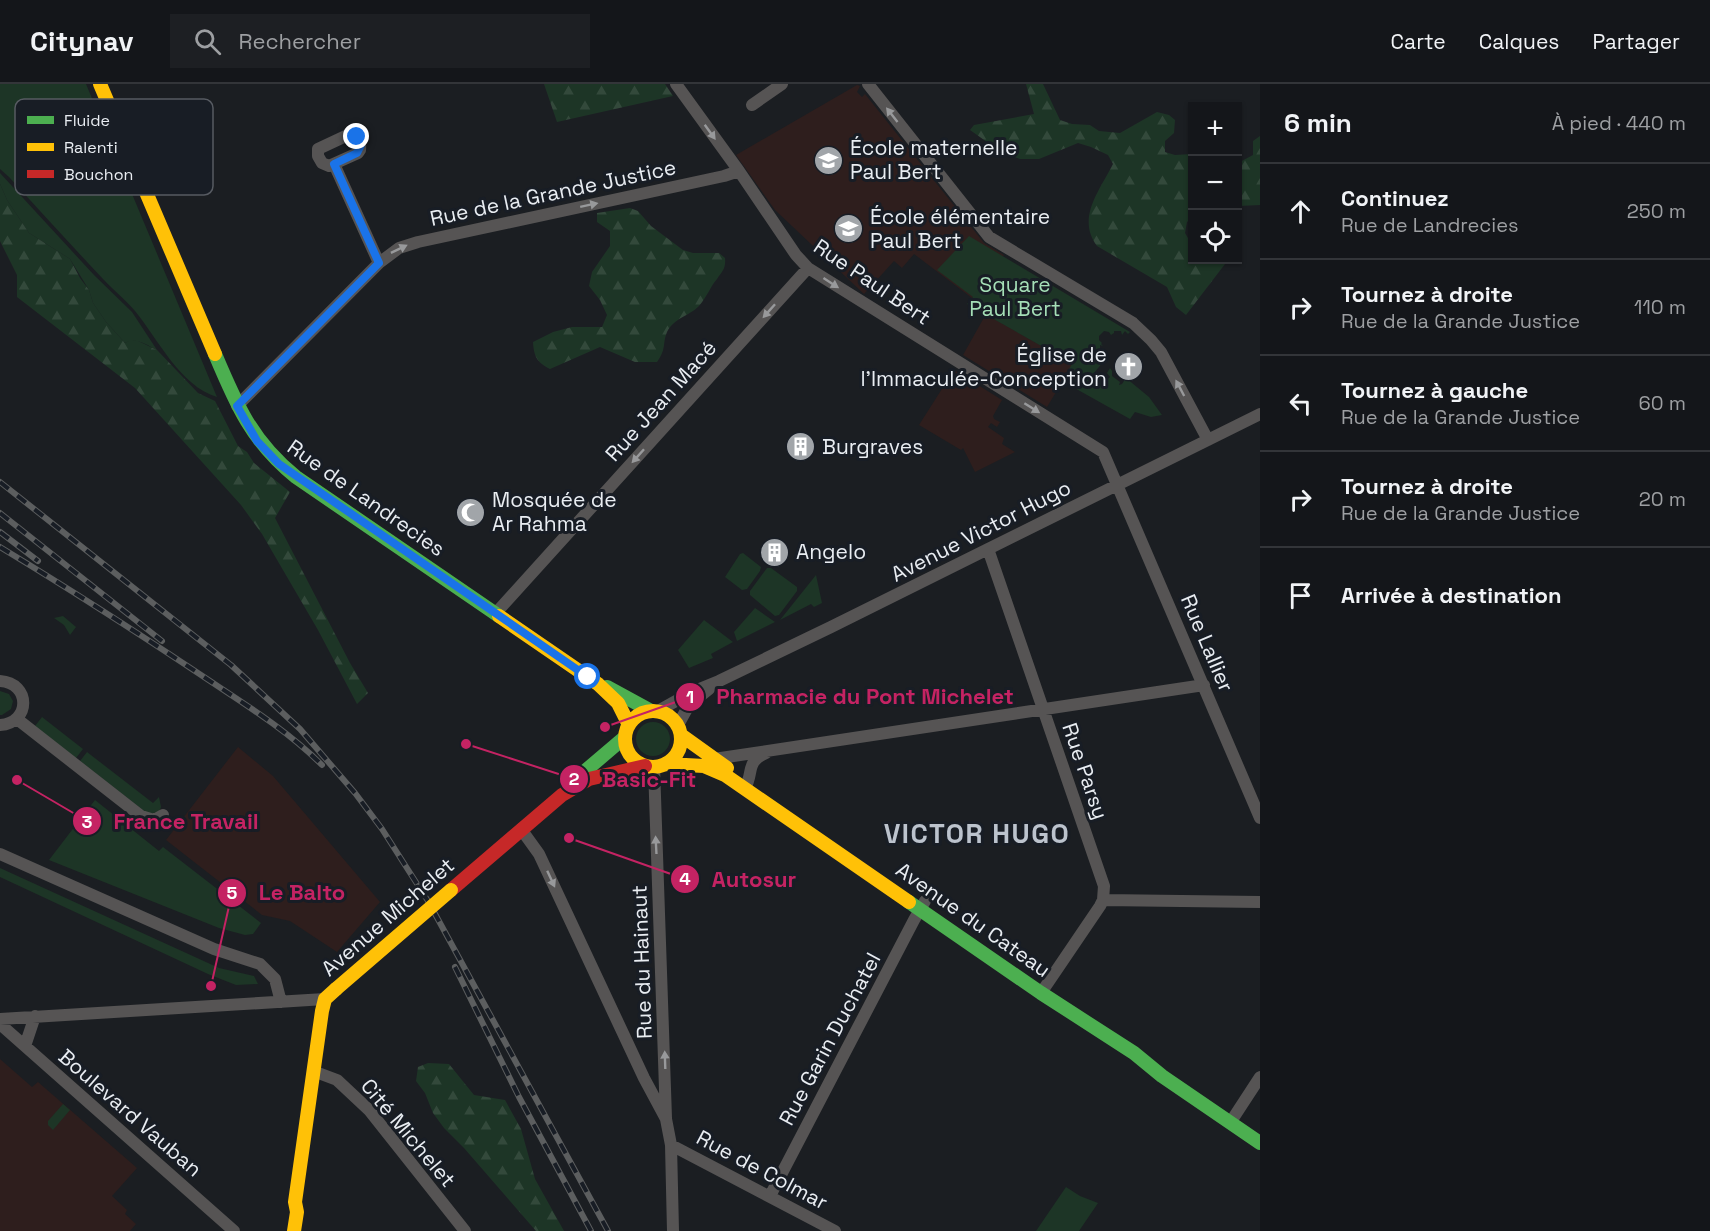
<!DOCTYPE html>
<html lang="fr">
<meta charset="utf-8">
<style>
:root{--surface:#14161a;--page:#1d1f23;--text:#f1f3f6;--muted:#9d9fa2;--line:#333539}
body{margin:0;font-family:"Space Grotesk",sans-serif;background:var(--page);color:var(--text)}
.controls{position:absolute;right:18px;top:18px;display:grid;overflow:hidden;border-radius:0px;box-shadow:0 2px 4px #0004}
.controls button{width:54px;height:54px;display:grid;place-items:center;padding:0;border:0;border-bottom:2px solid var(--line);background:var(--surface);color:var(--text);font:30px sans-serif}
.stop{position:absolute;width:18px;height:18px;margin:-14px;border:4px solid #1a73e8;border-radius:50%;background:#fff}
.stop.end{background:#1a73e8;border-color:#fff;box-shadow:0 2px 6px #0008}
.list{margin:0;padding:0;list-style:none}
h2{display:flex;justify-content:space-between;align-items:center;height:78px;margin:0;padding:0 24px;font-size:26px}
h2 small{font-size:20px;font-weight:400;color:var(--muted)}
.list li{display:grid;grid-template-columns:39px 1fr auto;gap:18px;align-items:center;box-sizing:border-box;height:96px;padding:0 24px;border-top:2px solid var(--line)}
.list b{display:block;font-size:22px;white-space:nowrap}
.list p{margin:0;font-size:20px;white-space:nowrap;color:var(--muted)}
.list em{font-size:20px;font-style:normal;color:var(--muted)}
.icon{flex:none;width:33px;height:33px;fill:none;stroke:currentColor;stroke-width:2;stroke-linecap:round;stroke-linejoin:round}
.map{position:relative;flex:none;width:1260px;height:1147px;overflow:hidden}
header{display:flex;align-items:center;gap:36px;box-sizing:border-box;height:84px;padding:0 30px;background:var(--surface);border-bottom:2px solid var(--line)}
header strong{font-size:28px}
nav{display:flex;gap:33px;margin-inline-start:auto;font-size:21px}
.search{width:420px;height:54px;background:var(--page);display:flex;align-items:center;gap:15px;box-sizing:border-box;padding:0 21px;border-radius:0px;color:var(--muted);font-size:22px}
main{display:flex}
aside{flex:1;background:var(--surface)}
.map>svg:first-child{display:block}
.education{fill:#2e1e1d}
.green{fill:#1d3526}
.forest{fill:url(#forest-firs)}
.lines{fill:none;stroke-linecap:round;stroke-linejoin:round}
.street{stroke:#565454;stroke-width:12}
.fast{stroke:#4caf50;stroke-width:14}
.slow{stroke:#ffc107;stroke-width:14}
.jam{stroke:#c62828;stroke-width:14}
.rail-casing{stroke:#5c5e5f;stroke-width:6}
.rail{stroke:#181d25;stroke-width:4;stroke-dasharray:11;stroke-linecap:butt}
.slow-bridge{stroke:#ffc107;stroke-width:14}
.oneway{fill:#98999b}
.route{stroke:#1a73e8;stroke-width:8}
.labels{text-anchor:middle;stroke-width:6;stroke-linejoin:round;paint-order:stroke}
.poi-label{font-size:21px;fill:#e9edf2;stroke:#181d25;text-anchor:start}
.street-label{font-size:21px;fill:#e9edf2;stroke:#181d25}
.park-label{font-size:21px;fill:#a5dfb7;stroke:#181d25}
.district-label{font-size:27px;font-weight:bold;letter-spacing:1.5px;fill:#bcc3cd;stroke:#181d25}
.key{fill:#181d25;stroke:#575b62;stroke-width:1.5}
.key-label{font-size:16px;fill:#e9edf2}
.leader{fill:none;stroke:#c42363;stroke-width:2}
.callout-dot{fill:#c42363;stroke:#181d25;stroke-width:2}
.mark-label{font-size:18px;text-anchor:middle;font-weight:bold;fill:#fff}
.callout-label{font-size:22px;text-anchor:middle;font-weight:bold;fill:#c42363;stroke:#181d25;stroke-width:6;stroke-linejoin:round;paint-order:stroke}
</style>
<header>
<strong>Citynav</strong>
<div class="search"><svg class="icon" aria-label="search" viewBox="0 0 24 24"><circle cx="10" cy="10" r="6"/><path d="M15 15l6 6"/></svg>Rechercher</div>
<nav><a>Carte</a><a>Calques</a><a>Partager</a></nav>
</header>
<main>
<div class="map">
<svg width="1260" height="1147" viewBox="0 0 1260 1147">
<defs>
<pattern id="forest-firs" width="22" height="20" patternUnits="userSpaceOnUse" patternTransform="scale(1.5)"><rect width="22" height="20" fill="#1d3526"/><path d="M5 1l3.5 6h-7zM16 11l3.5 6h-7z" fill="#33493b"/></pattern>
</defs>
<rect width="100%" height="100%" fill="#1b1e22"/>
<path class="education" d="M857,1l3,1 -3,6 5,5 3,-3 119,149 20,12 -32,43 -58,-44 -12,14 -8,-7 -30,33 -89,-84 -39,-55z
M986,230l87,50 -26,43 -84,-52z
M954,286l48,30 -9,16 1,3 6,3 -3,5 -6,-4 -3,4 16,11 -2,6 13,8 -40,20 -12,-24 -2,2 -42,-25z
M238,663l35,29 107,126 -43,50 -47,-31 -28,-6 -96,-75z
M0,975l32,28 6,-5 99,86 -25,28 15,14 -2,4 11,10 -6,7h-130z"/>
<path class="green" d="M0,0h86l131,313c-37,-11 -59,-58 -82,-86 -9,-11 -22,-21 -32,-32 -32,-34 -63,-68 -94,-102l-9,-8z
M0,89l94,102 38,37 25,38c-11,-5 -20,-13 -32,-7l-19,-21 -13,-19 -4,-13 -19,-31 -41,-26 -22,-33 -7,-16z
M969,152l161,96 -2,2 -3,-3 -3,4 -1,-4h-7v2l-3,2 -2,-3 -5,-1 -5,5v4l3,3 -1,1 2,2 -3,-1v9l3,1 -3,3 3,4 -9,11 12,8 4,-4 -3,-4 3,-5 2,3v5l8,6 -1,3 3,-1 4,-6 23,19 13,18 -11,2 -16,-5 -5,7 -68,-38 10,-17 -7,-4 8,-9 -4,-3 -10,8 -92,-52 6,-7 -36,-27z
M743,469l18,14 -1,4 -13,18 -5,1 -17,-13 15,-23z
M767,484h4l26,19v4l-18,24 -4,1 -25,-21v-4z
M816,491l6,28 -8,4 -3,-3 -31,16z
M755,524l20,14 -38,19 -3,-9z
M63,532l13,11 -6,8 -6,-10 -10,-7z
M704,536l29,22 -22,12 2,4 -24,10 -11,-18z
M0,607l9,3 4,7 -2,8 -9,6h-2z
M42,633l41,32 -7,9 -41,-32z
M636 655a17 17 0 1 1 34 0a17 17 0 1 1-34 0Z
M87,668l66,51 6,-6 2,10 -2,5 -11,2 -68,-53z
M95,716l64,51 4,-4 98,76 -8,11 -8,1 -26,-7 -170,-68z
M0,784l219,100 35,8 4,8 -22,1 -28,-11 -208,-97z
M63,1020l7,6 -17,20 -5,-5v-4z
M1066,1103l14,9 18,7 -19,28h-43z"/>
<path class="forest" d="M544,0h121l8,12 -116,26z
M1026,0h17l17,36 12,4 18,1 9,6 21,2 37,-21 12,3 6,5 -1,13 -9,8v11l10,3 17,-1v63l-5,5 -2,11 7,12v15h29l4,4 -39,51 -10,-8 -9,-20 -70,-41c-21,-28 3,-56 16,-82l-5,-9 -17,-8 -13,-4 -39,16h-19l-19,-7 -31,-22 4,-5 60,-11z
M1260,52v69l-22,1v-43l15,-8v-14z
M0,100l7,16 22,33 41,26 10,19 9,12 4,13 13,19 19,21 6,-3 7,1 19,9 41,43 17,8 23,45 9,6 7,11 36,29 -15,26 75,145 18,30 -11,11 -39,-74 -56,-96 -21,-29 -106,-117 -118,-91v-22l-17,-34z
M630,124l8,3 13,15 32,24 10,3h26l6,5c1,11 -3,13 -8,21 -7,8 -10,18 -18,27 -10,10 -25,12 -32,26 -5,12 0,16 -10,30h-22l-35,-15 -50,22c-13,-7 -16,-12 -17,-27l20,-10 19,-5h30l5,-12 -7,-15 -11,-14 3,-14 18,-26v-15l-13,-9v-9z
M428,979l21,1 25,31 31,5 16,29 14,50 29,52h-28l-72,-83 -20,-20 -11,-15 -8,-20 -9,-12 2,-14z"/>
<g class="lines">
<path class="street" d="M676,0l63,87 57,84 12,13 295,184 157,366
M868,0l121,153 144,86 18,17 10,12 47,88
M752,21l30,-21
M350,50c9,1 11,7 10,16l-2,3 -29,13 -7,-3 -4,-7v-7z
M334,80l45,99
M237,322l142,-143 20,-15 19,-6 306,-66 15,-5
M988,465l116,337 -1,14 -3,6 -59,87
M495,530l313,-346
M0,597c31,2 31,42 0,44
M658,627l34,-19 27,-11 112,-54 429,-213
M17,635l124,97 13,4 9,-5
M678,641l11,-20 20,-16
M714,675l490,-74
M654,683l12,351
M745,704c9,-15 0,-26 21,-35
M521,745l18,25 105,224 22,41 5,26 2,86
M0,770l214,95 46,15 15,15 6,23
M1103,816l157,2
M0,935l325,-20
M0,940l234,207
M25,962l10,-30
M313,987l24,9 32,30 96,121
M1230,1039l30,-46
M671,1061l164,86
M770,1112l144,-276 11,-19"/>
<path class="fast" d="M215,270c21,50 37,88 81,123l203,139
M607,603l44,24
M571,699l54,-46
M909,818l132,91 93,60 28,23 98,67"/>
<path class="slow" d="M100,0l115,270
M499,532l99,68 20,19 11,22
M625 655a28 28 0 1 1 56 0a28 28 0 1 1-56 0Z
M681,651l46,33
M667,680l37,2 21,9 184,127
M294,1147l3,-19 -2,-10 27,-191 3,-12 11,-10"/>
<path class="jam" d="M451,806l111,-95 27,-16 56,-13"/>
<defs>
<path id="rail" d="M0,398l231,183 69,64 55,64 27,36 46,72 180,330
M0,429l162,128
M0,448l38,29
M0,463c68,41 135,84 201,128 42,28 86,55 121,90
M455,883l64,130 72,134"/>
</defs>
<use href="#rail" class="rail-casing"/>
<use href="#rail" class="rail"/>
<path class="slow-bridge" d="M336,905l115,-99"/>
</g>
<defs><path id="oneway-solid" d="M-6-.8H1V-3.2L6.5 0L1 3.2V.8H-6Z" transform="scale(1.5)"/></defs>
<g class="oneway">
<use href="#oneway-solid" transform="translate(892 31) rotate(-128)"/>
<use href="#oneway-solid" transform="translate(710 48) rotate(54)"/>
<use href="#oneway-solid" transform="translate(589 121) rotate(-12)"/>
<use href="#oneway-solid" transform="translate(399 165) rotate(-26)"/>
<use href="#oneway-solid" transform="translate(831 199) rotate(33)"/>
<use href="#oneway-solid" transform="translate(769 227) rotate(132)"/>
<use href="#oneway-solid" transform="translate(1180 304) rotate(-118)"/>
<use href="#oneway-solid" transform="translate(1032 324) rotate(32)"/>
<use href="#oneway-solid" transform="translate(638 372) rotate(132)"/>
<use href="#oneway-solid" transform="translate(656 761) rotate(-93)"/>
<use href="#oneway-solid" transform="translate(551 795) rotate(65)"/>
<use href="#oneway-solid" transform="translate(665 976) rotate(-92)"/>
</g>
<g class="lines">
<path class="route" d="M357,53l4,8 -4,8 -23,11 45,99 -142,143 20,35 22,23 309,213"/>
</g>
<defs>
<symbol id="school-disc" viewBox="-11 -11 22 22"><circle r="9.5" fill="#a1a5a9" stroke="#181d25"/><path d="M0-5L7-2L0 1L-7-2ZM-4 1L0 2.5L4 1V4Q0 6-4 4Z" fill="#fff"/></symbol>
<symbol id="church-disc" viewBox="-11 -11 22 22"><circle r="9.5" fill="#a1a5a9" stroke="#181d25"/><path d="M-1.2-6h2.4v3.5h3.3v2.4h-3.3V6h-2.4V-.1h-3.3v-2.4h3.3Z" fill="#fff"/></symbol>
<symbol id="building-disc" viewBox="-11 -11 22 22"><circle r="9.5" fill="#a1a5a9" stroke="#181d25"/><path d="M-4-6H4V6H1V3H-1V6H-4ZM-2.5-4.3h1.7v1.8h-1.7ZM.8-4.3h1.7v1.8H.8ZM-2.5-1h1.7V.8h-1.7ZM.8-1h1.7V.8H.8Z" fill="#fff"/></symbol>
<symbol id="mosque-disc" viewBox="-11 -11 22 22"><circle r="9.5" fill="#a1a5a9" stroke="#181d25"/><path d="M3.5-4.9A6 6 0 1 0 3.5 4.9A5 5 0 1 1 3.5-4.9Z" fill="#fff"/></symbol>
</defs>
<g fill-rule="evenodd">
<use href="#school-disc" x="812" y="60" width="33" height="33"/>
<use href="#school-disc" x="832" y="128" width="33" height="33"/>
<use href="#church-disc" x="1112" y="266" width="33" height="33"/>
<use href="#building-disc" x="784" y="346" width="33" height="33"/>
<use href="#mosque-disc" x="454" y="412" width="33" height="33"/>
<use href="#building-disc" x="758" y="452" width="33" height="33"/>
</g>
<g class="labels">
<g class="poi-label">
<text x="850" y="71">École maternelle<tspan x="850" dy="24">Paul Bert</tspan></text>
<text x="870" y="140">École élémentaire<tspan x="870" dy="24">Paul Bert</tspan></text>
<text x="1107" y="278" text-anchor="end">Église de<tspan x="1107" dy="24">l’Immaculée-Conception</tspan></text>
<text x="822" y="370">Burgraves</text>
<text x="492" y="423">Mosquée de<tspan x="492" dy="24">Ar Rahma</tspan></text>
<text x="796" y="475">Angelo</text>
</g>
<g class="street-label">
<text transform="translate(553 109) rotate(-12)" y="7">Rue de la Grande Justice</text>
<text transform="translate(872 198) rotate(34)" y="7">Rue Paul Bert</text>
<text transform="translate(661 317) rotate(-48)" y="7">Rue Jean Macé</text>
<text transform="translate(366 414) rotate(35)" y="7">Rue de Landrecies</text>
<text transform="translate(981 447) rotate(-27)" y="7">Avenue Victor Hugo</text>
<text transform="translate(1207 559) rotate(67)" y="7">Rue Lallier</text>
<text transform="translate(1085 687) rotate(71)" y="7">Rue Parsy</text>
<text transform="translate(388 833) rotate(-41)" y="7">Avenue Michelet</text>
<text transform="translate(973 836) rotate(35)" y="7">Avenue du Cateau</text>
<text transform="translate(642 878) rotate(-92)" y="7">Rue du Hainaut</text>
<text transform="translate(830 955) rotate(-62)" y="7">Rue Garin Duchatel</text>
<text transform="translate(130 1029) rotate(41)" y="7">Boulevard Vauban</text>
<text transform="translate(408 1049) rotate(50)" y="7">Cité Michelet</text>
<text transform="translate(762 1086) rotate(28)" y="7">Rue de Colmar</text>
</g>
<g class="park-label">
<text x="1015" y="208">Square<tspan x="1015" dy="24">Paul Bert</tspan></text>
</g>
<g class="district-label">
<text x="977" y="759">VICTOR HUGO</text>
</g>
</g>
<rect x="15" y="15" width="198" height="96" rx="9" class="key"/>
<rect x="27" y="32" width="27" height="8" fill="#4caf50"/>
<rect x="27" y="59" width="27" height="8" fill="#ffc107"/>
<rect x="27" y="86" width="27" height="8" fill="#c62828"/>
<g class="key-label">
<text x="64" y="42">Fluide</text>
<text x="64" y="69">Ralenti</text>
<text x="64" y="96">Bouchon</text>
</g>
<path class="leader" d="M605 643L690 613M466 660L574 695M17 696L87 737M569 754L685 795M211 902L232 809"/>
<g class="callout-dot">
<circle cx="605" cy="643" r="6"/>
<circle cx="466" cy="660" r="6"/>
<circle cx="17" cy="696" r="6"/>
<circle cx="569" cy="754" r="6"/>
<circle cx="211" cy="902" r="6"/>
<circle cx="690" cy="613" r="15"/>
<circle cx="574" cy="695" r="15"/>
<circle cx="87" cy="737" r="15"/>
<circle cx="685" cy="795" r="15"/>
<circle cx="232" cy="809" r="15"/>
</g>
<g class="mark-label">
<text x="690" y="619">1</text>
<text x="574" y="701">2</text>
<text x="87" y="744">3</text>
<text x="685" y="801">4</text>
<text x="232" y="815">5</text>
</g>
<g class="callout-label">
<text x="865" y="620">Pharmacie du Pont Michelet</text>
<text x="649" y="703">Basic-Fit</text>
<text x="186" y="745">France Travail</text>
<text x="754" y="803">Autosur</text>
<text x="302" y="816">Le Balto</text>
</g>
</svg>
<div class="controls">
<button>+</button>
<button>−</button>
<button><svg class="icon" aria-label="locate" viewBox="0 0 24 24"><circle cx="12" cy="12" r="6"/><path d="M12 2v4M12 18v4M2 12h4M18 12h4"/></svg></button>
</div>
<div class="stop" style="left:588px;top:593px"></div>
<div class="stop end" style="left:357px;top:53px"></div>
</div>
<aside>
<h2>6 min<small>À pied · 440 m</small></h2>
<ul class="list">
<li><svg class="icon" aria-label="ahead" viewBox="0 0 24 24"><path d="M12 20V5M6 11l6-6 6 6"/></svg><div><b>Continuez</b><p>Rue de Landrecies</p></div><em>250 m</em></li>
<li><svg class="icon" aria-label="right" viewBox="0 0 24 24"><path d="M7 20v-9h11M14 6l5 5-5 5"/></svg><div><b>Tournez à droite</b><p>Rue de la Grande Justice</p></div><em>110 m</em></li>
<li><svg class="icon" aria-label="left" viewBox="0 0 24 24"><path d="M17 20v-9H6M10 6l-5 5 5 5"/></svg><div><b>Tournez à gauche</b><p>Rue de la Grande Justice</p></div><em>60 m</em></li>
<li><svg class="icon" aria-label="right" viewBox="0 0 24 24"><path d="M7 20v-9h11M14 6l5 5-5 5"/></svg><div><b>Tournez à droite</b><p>Rue de la Grande Justice</p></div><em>20 m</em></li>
<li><svg class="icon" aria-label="arrive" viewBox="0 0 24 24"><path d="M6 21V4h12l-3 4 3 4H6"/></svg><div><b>Arrivée à destination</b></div></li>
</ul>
</aside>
</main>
